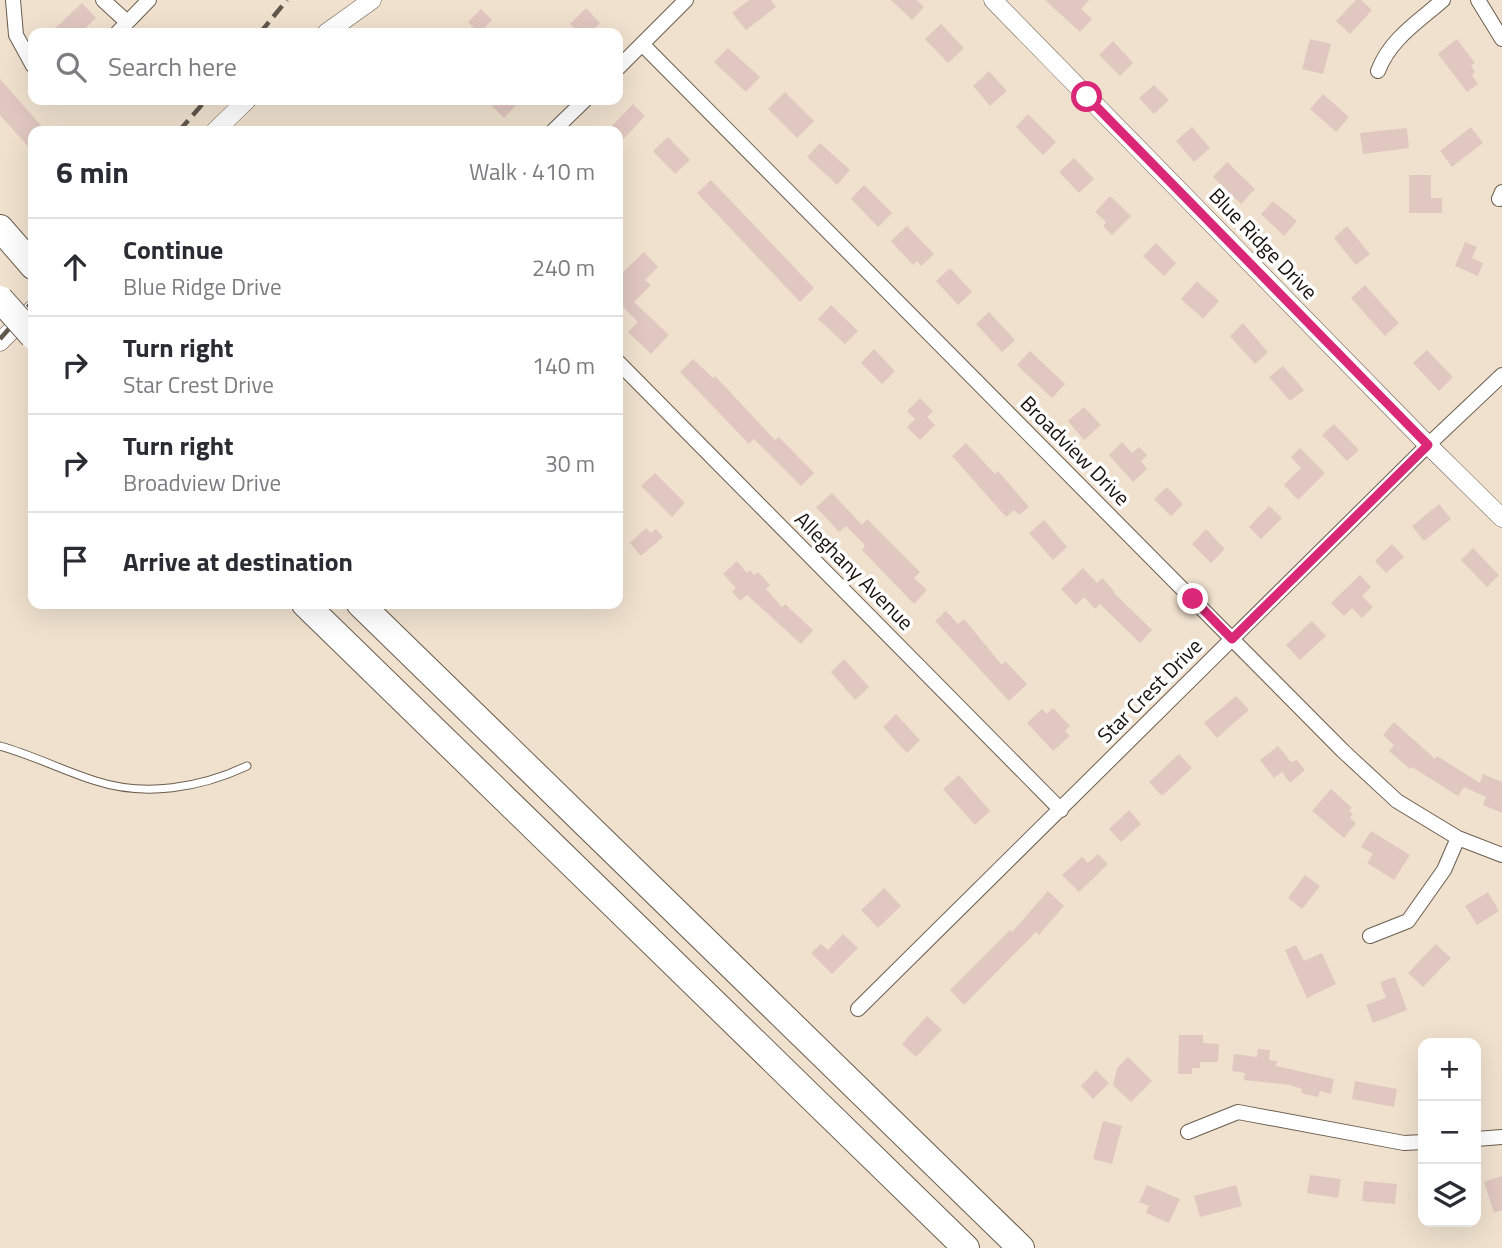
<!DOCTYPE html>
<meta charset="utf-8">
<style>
:root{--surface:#fff;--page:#f2f2f3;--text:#2b2b33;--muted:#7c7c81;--line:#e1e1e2}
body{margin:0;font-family:"Titillium Web",sans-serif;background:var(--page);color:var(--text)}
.controls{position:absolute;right:21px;bottom:21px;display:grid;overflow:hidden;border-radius:14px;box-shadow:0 7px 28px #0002}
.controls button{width:63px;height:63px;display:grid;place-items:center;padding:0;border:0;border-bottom:2px solid var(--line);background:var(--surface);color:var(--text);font:35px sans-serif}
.stop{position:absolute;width:21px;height:21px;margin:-16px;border:5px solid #db2777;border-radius:50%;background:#fff}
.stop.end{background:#db2777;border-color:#fff;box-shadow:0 2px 7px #0008}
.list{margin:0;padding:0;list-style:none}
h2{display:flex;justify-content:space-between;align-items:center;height:91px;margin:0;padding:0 28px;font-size:30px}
h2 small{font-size:23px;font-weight:400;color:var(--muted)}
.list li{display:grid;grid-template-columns:46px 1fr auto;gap:21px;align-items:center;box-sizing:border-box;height:98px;padding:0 28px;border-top:2px solid var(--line)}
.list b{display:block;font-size:26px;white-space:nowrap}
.list p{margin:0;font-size:23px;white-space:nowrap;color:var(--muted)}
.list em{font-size:23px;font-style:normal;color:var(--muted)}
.icon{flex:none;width:38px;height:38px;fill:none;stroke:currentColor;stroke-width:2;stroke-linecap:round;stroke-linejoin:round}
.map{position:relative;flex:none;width:1502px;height:1248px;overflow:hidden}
.search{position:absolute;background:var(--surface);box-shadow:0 7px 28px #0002;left:28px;top:28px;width:595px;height:77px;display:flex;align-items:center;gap:18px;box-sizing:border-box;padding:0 24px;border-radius:14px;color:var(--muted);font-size:26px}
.panel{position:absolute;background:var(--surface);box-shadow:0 7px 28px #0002;left:28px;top:126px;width:595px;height:483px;border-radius:14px}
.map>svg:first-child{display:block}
.building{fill:#e0c7c0}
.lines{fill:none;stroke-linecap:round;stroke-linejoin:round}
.service-casing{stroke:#6a5d4d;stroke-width:9}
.minor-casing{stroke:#6a5d4d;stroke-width:16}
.tertiary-casing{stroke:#6a5d4d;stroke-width:19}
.motorway-casing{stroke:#6a5d4d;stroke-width:28}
.service{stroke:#fff;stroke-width:7}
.minor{stroke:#fff;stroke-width:14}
.tertiary{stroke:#fff;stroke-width:18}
.motorway{stroke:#fff;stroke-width:26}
.rail{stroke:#61584d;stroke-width:4.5;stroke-dasharray:14 7;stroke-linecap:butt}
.motorway-bridge-casing{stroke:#6a5d4d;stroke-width:28;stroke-linecap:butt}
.motorway-bridge{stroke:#fff;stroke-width:26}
.route{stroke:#db2777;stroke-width:9}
.labels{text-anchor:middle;stroke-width:7;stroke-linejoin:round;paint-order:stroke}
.street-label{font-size:21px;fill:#18130c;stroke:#fff}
</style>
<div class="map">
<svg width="1502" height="1248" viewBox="0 0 1502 1248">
<rect width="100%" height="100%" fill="#f0e1ce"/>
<path class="building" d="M749,0h22l5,7 -30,23 -14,-17z
M891,0h26l7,7 -12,13z
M1045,0h44l-8,9 11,10 -12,13z
M1356,0h5l11,10 -22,24 -14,-13z
M82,3l14,15 -16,15h-30z
M586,8l14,15 -10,10h-11l-9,-9z
M481,9l11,11 -13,13 -11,-11z
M941,24l23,24 -16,15 -23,-24z
M1310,39l21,5 -8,30 -21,-5z
M1457,39l18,24 -4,3 4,6 -3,3 6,9 -11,8 -29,-38z
M1113,41l20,22 -13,13 -21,-21z
M728,48l32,29 -14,15 -32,-30z
M989,71l18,20 -17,15 -17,-20z
M0,79l46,52h-13v21l-33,-37z
M1154,85l15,15 -15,14 -15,-16z
M785,92l29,29 -17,17 -29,-29z
M1323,94l26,23 -13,15 -26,-23z
M486,100h35l-17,18z
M633,104l12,12 -27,29v-14h-11z
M1028,114l28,28 -13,13 -27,-28z
M1192,127l18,21 -16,14 -18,-21z
M1471,127l12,16 -31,24 -12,-16z
M1407,128l2,20 -46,6 -3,-21z
M668,137l22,23 -15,14 -22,-23z
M820,143l30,27 -13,15 -30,-28z
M1074,158l20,21 -15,14 -20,-21z
M1227,162l28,27 -14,15 -28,-27z
M1409,175h22v23h11v15h-33z
M711,180l103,108 -14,14 -103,-109z
M864,185l28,28 -14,14 -27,-28z
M1110,196l21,20 -19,19 -9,-9 3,-4 -11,-10z
M1273,201l24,20 -13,15 -23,-22z
M907,226l27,28 -13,12 -4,-5 -4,4 -22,-24z
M1347,226l23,28 -14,11 -22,-27z
M1465,242l12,5 -5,11 11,5 -5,13 -23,-10z
M1156,243l20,20 -12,13 -21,-20z
M644,252l14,15 -13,13 6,5 -17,17 35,33 -18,19 -23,-22 10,-10 -20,-20v-25z
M950,268l22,24 -14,13 -22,-24z
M1197,281l22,20 -16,18 -22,-20z
M1365,285l34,38 -14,13 -34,-38z
M831,305l27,26 -13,13 -27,-25z
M989,312l26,28 -13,12 -26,-28z
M1243,323l25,29 -13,12 -25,-28z
M874,349l21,22 -13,13 -21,-21z
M1427,350l26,27 -14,14 -26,-28z
M1030,351l35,33 -13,14 -35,-33z
M693,359l20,19 2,-2 60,64 4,-3 35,36 -13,13 -47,-47 -5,5 -69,-72z
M1283,366l21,24 -14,11 -21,-24z
M920,398l13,13 -6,6 8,8 -15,15 -13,-13 8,-8 -8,-8z
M1084,407l17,18 -17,15 -16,-19z
M1334,424l25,26 -12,11 -25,-26z
M1122,442l10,11 7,-6 8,8 -6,6 6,8 -14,13 -24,-27z
M966,443l29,31 3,-3 31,36 -10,8 -5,-5 -8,7 -54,-61z
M1300,448l25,25 -27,27 -14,-15 17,-17 -10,-11z
M655,473l30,30 -13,14 -31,-31z
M1167,487l16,17 -12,12 -17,-17z
M832,493l30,32 5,-6 53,53 -6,6 13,12 -13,14 -52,-54 3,-5 -19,-19 -7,6 -23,-25z
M1439,504l12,15 -27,22 -12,-15z
M1269,506l13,12 -21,21 -12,-12z
M1044,520l23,27 -14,13 -24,-27z
M646,528l5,5 5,-4 7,8 -22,19 -11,-13z
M1206,529l19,20 -14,14 -19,-19z
M1392,544l12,13 -18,16 -11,-12z
M1473,548l26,27 -12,12 -26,-27z
M737,561l10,12 3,-3 4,5 4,-3 12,13 -4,4 16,18 3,-3 28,26 -12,14 -54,-49 -7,6 -8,-9 4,-4 -13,-14z
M1083,568l14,15 5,-5 12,13 -1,1 39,38 -12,13 -40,-39 -5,5 -11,-12 -8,8 -15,-16z
M1360,575l11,12 -9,9 11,11 -11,11 -10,-10 -8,8 -13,-13z
M946,611l12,13 6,-5 38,46 3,-4 22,23 -18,17 -74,-80z
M1312,621l14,15 -26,24 -14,-15z
M844,659l25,28 -14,13 -24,-28z
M1236,696l13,14 -32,28 -13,-15z
M1053,708l17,18 -5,5 5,5 -17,15 -26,-28 15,-14 5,5z
M896,714l24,26 -13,13 -24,-26z
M1394,722l41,37 2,-3 43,27 3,-9 19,8v31l-19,-8 3,-8 -22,-10 -6,9 -46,-29 -2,2 -21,-18 5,-6 -11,-10z
M1278,746l13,16 6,-2 8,10 -15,13 -8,-11 -8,6 -14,-18z
M1179,754l13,14 -30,28 -13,-14z
M959,775l31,36 -15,14 -32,-36z
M1331,789l21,19 -3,3 4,3 -3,4 6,5 -12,15 -32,-27z
M1129,810l12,14 -20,18 -12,-13z
M1371,831l39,24 -16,25 -27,-17 6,-9 -12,-7z
M1098,854l10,10 -29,28 -17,-17 20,-18 6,6z
M1305,875l15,11 -18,23 -14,-11z
M884,888l17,18 -23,22 -17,-18z
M1048,891l16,15 -25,29 -3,-3 -72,73 -14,-15 60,-60 2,2z
M1488,892l11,19 -22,14 -12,-19z
M843,934l15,14 -26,26 -21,-21 10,-9 7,6z
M1436,944l15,14 -28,29 -15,-14z
M1296,945l8,16 18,-8 14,31 -29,14 -22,-48z
M1395,977l12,33 -34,13 -7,-18 20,-7 -6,-16z
M927,1016l15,14 -26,27 -14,-13z
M1179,1035h24v8l16,1 -1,18h-18v6h-8v6h-14z
M1258,1049l12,1 -1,10 8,1 -1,5 58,13 -3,15 -11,-3 -2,6 -17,-4 1,-4 -12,-4 -46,-5 1,-7 -13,-2 2,-17 23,3z
M1128,1057l24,24 -21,21 -18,-17 4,-17z
M1096,1070l13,13 -16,16 -12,-13z
M1355,1081l42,8 -3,18 -42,-8z
M1103,1121l19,5 -10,38 -19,-5z
M1310,1175l31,4 -3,19 -31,-5z
M1502,1176v34l-8,3 -10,-31z
M1364,1181l33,3 -2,20 -33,-3z
M1147,1185l33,14 -11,24 -23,-10 3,-7 -10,-4z
M1236,1185l6,21 -42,11 -6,-21z"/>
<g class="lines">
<defs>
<path id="service" d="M0,746c33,9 63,25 96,35 49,16 104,7 151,-15"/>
<path id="minor" d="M13,0l3,35 17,31
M103,0l24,22
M1478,0l24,39
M117,33l32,-33
M642,44l701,707 54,50 61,37 44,17
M618,68l68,-68
M1378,71c12,-32 40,-49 65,-71
M553,131l32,-31
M1499,199l3,-7
M618,362l443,448
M1370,936l38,-15 36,-51 14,-32
M858,1009l570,-564 74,-70
M1188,1132l50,-20 166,31 19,-1
M1476,1139l26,-2"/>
<path id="tertiary" d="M993,0l435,445 74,73
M326,33l46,-33
M215,131l32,-31
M0,342l33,-33"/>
<path id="motorway" d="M0,228l33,38
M305,604l661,644
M360,604l661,644"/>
</defs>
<use href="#service" class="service-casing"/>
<use href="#minor" class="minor-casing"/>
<use href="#tertiary" class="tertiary-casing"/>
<use href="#motorway" class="motorway-casing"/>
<use href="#service" class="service"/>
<use href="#minor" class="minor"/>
<use href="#tertiary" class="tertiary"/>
<use href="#motorway" class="motorway"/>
<path class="rail" d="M260,33l27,-33
M179,131l27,-31
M0,339l33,-38"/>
<defs>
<path id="motorway-bridge" d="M0,299l33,37"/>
</defs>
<use href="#motorway-bridge" class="motorway-bridge-casing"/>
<use href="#motorway-bridge" class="motorway-bridge"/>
</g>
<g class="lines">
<path class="route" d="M1087,97l341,348 -196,194 -39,-40"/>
</g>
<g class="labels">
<g class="street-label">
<text transform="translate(1263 244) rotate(46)" y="7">Blue Ridge Drive</text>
<text transform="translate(1075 451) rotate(45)" y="7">Broadview Drive</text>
<text transform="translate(854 571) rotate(45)" y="7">Alleghany Avenue</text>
<text transform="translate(1150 691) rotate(-45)" y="7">Star Crest Drive</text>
</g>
</g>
</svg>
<div class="controls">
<button>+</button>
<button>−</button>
<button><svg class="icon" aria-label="layers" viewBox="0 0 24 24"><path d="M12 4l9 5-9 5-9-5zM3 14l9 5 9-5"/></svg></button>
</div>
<div class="stop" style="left:1087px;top:97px"></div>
<div class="stop end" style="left:1193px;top:599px"></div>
<div class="search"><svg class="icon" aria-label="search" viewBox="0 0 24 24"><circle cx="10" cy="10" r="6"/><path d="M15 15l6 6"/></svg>Search here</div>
<section class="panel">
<h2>6 min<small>Walk · 410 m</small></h2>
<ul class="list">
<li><svg class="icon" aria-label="ahead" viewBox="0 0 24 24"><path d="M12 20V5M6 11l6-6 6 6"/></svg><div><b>Continue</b><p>Blue Ridge Drive</p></div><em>240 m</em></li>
<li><svg class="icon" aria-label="right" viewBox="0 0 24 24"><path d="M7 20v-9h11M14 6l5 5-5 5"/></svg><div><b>Turn right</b><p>Star Crest Drive</p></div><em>140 m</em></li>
<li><svg class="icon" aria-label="right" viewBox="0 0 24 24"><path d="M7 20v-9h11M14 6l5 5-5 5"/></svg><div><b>Turn right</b><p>Broadview Drive</p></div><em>30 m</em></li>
<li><svg class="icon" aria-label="arrive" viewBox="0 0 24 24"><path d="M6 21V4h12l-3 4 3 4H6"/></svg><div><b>Arrive at destination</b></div></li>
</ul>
</section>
</div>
